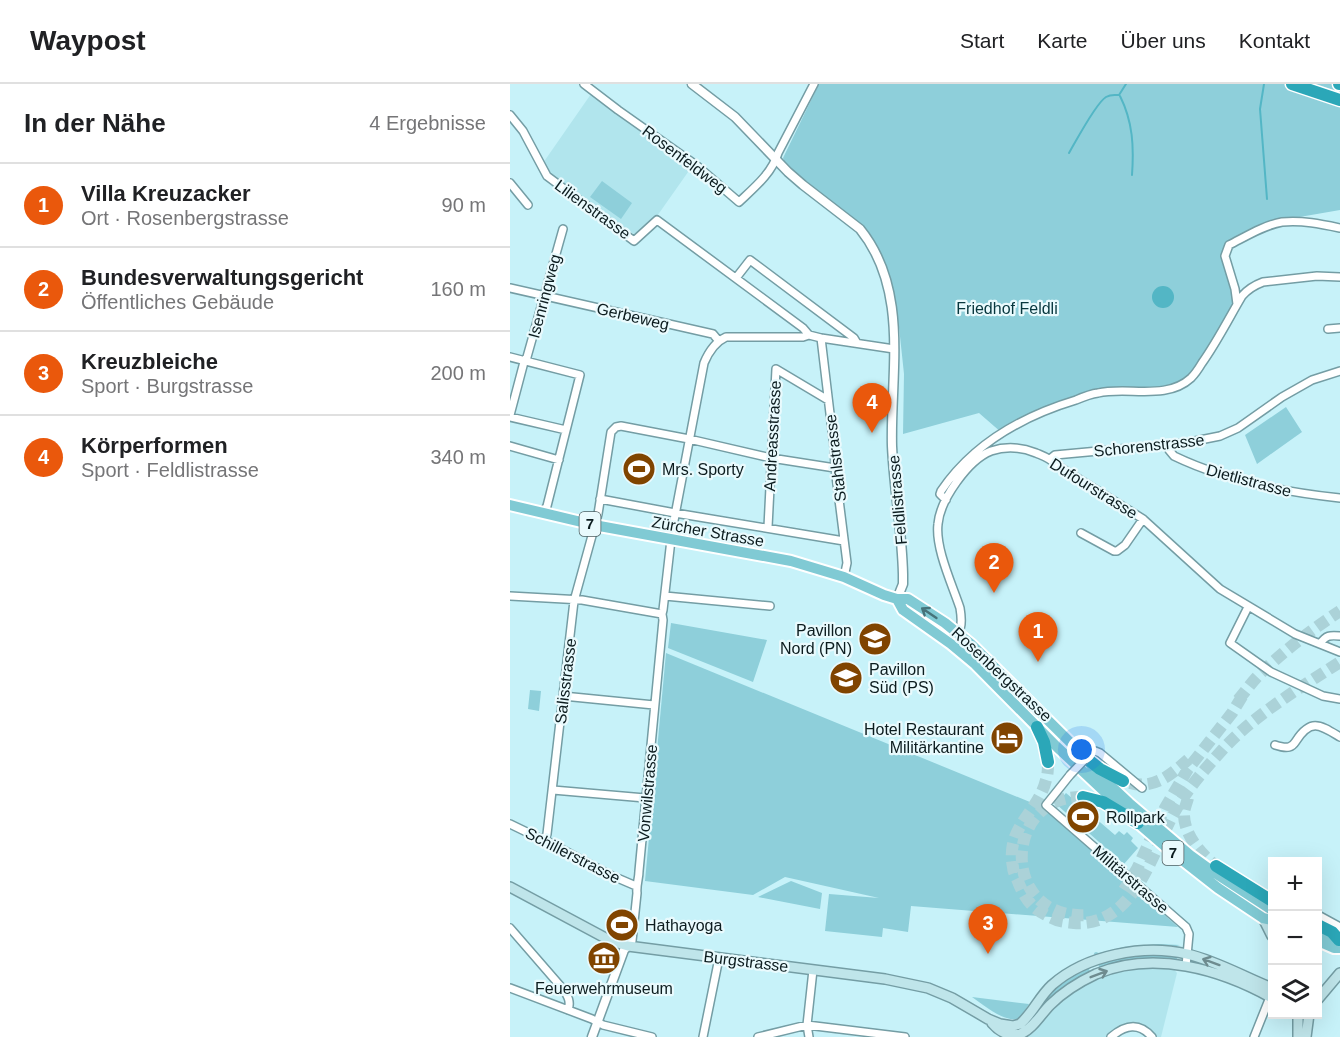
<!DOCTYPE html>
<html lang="de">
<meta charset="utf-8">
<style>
:root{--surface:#fff;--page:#f2f2f2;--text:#202124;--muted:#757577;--line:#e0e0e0;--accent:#ea580c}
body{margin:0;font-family:Arial,sans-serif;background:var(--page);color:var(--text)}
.controls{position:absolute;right:18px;bottom:18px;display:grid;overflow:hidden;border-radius:0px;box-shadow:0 6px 24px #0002}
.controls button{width:54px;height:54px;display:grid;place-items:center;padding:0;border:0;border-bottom:2px solid var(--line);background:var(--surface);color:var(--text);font:30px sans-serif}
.you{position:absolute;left:572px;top:666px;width:21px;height:21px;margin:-15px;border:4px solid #fff;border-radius:50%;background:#1a73e8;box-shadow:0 0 0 9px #1a73e833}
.badge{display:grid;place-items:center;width:39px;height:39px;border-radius:50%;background:var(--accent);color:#fff;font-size:20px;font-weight:700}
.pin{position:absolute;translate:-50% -50px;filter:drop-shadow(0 2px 3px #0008)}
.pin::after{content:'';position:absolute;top:32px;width:21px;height:18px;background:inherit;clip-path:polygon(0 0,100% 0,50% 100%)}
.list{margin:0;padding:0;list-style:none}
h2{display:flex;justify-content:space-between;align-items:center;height:78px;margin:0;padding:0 24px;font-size:26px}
h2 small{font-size:20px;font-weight:400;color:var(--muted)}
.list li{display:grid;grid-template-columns:39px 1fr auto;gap:18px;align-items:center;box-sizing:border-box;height:84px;padding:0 24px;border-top:2px solid var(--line)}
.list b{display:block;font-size:22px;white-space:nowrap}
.list p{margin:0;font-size:20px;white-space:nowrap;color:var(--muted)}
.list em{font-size:20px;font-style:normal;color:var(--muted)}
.icon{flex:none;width:33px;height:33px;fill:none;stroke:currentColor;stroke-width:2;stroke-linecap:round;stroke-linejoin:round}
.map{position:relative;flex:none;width:830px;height:953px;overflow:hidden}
header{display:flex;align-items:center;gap:36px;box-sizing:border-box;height:84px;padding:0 30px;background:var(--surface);border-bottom:2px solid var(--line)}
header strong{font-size:28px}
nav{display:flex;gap:33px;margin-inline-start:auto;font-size:21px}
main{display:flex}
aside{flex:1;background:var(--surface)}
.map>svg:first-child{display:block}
.built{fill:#b1e5ed}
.green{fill:#8ecfda}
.water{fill:#53b6c5}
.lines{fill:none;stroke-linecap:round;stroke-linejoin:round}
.stream{stroke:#53b6c5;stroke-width:2}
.motorway-tunnel{stroke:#abd2d8;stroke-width:12;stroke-dasharray:12 6;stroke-linecap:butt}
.minor-casing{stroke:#749da4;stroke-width:10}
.tertiary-casing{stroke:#749da4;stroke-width:11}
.secondary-casing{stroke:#749da4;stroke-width:12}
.primary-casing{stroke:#fff;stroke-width:14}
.motorway-casing{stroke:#fff;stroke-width:15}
.minor{stroke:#fff;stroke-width:7}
.tertiary{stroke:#fff;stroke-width:8}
.secondary{stroke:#bfe5ea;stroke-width:9}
.primary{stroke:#80cad4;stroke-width:10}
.motorway{stroke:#2ba7b8;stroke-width:12}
.minor-bridge-casing{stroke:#749da4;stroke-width:10;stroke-linecap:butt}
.minor-bridge{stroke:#fff;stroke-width:7}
.oneway{stroke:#46737a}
.oneway2{stroke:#6e8b8f}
.labels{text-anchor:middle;stroke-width:4.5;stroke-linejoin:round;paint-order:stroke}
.shield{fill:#e9fafd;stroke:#4e5f62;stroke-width:1.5}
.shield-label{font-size:15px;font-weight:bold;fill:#0c1c1f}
.street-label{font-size:16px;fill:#0c1c1f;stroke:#e9fafd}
.park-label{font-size:16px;fill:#07373e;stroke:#e9fafd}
.poi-label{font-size:16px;fill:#0c1c1f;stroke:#e9fafd;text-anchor:start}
</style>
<header>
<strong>Waypost</strong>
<nav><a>Start</a><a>Karte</a><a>Über uns</a><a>Kontakt</a></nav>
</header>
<main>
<aside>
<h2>In der Nähe<small>4 Ergebnisse</small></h2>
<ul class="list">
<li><span class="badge">1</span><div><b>Villa Kreuzacker</b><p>Ort · Rosenbergstrasse</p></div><em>90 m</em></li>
<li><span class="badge">2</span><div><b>Bundesverwaltungsgericht</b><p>Öffentliches Gebäude</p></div><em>160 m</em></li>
<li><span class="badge">3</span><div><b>Kreuzbleiche</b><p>Sport · Burgstrasse</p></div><em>200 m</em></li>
<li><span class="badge">4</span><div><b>Körperformen</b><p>Sport · Feldlistrasse</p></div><em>340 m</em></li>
</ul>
</aside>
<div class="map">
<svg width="830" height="953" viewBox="0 0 830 953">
<rect width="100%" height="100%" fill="#c7f2f9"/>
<path class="built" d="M81,10l102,71 -38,54 -21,15 -86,-59 -5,-12z
M659,880l8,9 -16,64h-6l-18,-10 -27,10h-85l-1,-5 26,-28 62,-35z"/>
<path class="green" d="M309,0h521v126l-52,9 -59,26 -4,11 12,48 -46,74 -15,9 -77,5 -97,41 -23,-20 -76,21 1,-60 -5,-47 -33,-90 -78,-65 -5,-14z
M92,97l30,22 -11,16 -31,-22z
M776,323l16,25 -45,32 -12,-29z
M161,539l96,17 -14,42 -85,-34z
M156,569l376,154 136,120 -267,-21 -3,26 -25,-4 -1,9 -57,-6 4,-37 50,4 -94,-21 -32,18 -108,-14z
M20,606l11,1 -2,20 -11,-2z
M556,709l49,42 4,-4 5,4 3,-3 6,6 -2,3 7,7 -14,16 -68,-60z
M281,797l31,12 -2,16 -62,-12z
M648,860l22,1 -7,2 -78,10 -1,-4 2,-1 3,1 25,-6z
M635,870l33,2 -2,5 -76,8 -2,-6 22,-6z
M578,883l3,6 -48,34 -18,21 -1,-2 23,-32 20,-15z
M462,913l57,7 -9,14c-15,6 -36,-13 -48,-21z"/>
<path class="water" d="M642 213a11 11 0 1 1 22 0a11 11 0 1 1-22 0Z"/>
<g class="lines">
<path class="stream" d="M754,0l-4,25 7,90
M610,12c13,26 14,51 12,79
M559,69c7,-12 27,-50 37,-56 5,-3 8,-2 13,-2l7,-11"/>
<path class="motorway-tunnel" d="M728,616c8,-9 15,-20 24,-28 24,-23 51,-43 78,-61
M538,678c0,6 0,12 -2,18 -8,33 -41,47 -33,87 0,4 2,8 4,12 8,21 15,30 35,39 7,4 15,4 22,5 60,4 77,-68 100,-110 13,-24 31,-44 50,-65 33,-35 76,-60 116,-86
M620,699c25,7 43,-10 60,-25
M573,713c-80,-3 -85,124 5,118
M678,714c-1,4 -3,9 -4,14 -1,22 16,41 32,54
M614,806l13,-21 28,-61 23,-39 44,-56 11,-18"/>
<defs>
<path id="minor" d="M74,0l34,26 78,55 43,37c16,-15 33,-29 39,-49l36,-69
M0,31l13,16 24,45 87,65 23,-21 146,108 6,7
M0,99l18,22
M226,194l14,-18 104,78 3,5
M0,204l203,46 5,6
M727,220l-2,-15 -10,-33 4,-11c16,-8 35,-20 53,-23 20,-2 39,2 58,6
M818,245l12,-1
M311,254l13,109 1,21 12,95 -3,14
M0,273l70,18 -33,131 -5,8
M0,331l14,-53 3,-5 36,-128
M0,333l56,13
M657,360l2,6 5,6c52,25 109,36 166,42
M0,362l49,14
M540,375l5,-4 130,-12 35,-7 18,-8 44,-31 30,-17 28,-9
M90,415l75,14 169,28
M436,416l-6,-6 1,-3c32,-47 82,-75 135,-91 7,-3 14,-6 22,-7 29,-7 68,8 93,-15 4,-4 8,-10 11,-15 15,-21 27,-45 40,-67 6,-7 13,-11 21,-14l54,-6 23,1
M258,443l8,-158 52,31
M571,449l33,18h3l8,-6 18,-26
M0,512l72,4 80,14
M155,512l105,10
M738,523l-18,36 41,29 52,24 17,3
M441,560c10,-14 12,-18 9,-36 -8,-24 -25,-60 -22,-84 2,-24 30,-64 53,-73 15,-5 30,-4 45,2 7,3 14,5 19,11l88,55 77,70 75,45 45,18
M810,560c6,-9 10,-9 20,-8
M53,612l91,9
M765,661c3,1 10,3 14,2 4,-1 5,-3 7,-6 15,-23 24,-16 44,-4
M580,670l5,-3 5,2 42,35
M560,691l-24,30 140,122 3,7 -3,32
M43,706l92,8
M0,740l29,14 6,1 5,4 58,31 28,12
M35,755l2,-5 27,-233 24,-87 13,-82 5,-5 5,-1 68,13 82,19 64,10
M808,831l22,12
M0,844l53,61c5,7 8,13 5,21
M118,862l4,-5 5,-48c-1,-8 2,-14 2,-22l24,-251 -1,-6 1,-4 9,-79 32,-168c5,-12 11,-21 22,-26h77l6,-2 12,3 73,11
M0,904l82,31 11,6 49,12
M193,953l16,-79
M248,953l49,-12 98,12
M299,953l-2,-12 6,-55
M601,953c14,-12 28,-15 41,0
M744,953l16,-40"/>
<path id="tertiary" d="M182,0l43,33 53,55 15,13 57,44c50,62 30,145 32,217 2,43 10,85 11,128v10l-6,15
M82,953l32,-87 4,-4"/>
<path id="secondary" d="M0,803l101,54 17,5 257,33 43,9 24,10 36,21 12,5 13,2 7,-2c13,-11 19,-27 32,-39 34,-30 91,-41 135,-31 30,7 57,23 85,34
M753,834l9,18
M808,915l22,-26
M788,930v23
M482,939c7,8 17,14 28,11 12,-4 21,-20 30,-29 13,-13 29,-23 46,-31 58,-24 124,-5 176,24
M796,953l3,-23"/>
<path id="primary" d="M0,421l84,20 197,36 53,16 40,18 13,4h11l37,24 27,22 113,112 12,16 32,30 61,52 22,16 60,39
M387,515l6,11 48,34 24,20 82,83 81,76 29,25 51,40 45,30 9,2
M808,848l11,6 11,2
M808,857l16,7h6"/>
<path id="motorway" d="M782,0l48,16
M829,0h1
M527,643l7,15 4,20
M575,673l15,12 23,12
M573,713l20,5 35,21
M706,782l56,35
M808,841l14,7 7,8"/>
</defs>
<use href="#minor" class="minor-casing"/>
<use href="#tertiary" class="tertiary-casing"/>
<use href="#secondary" class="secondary-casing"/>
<use href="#primary" class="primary-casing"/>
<use href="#motorway" class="motorway-casing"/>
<use href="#minor" class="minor"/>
<use href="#tertiary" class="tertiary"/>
<use href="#secondary" class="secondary"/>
<use href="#primary" class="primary"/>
<use href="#motorway" class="motorway"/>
<defs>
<path id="minor-bridge" d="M560,691l20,-21"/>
</defs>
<use href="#minor-bridge" class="minor-bridge-casing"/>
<use href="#minor-bridge" class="minor-bridge"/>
</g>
<defs><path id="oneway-shaft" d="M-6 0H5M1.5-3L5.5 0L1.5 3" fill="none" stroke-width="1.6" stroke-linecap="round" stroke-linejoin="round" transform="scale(1.5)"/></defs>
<use class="oneway" href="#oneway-shaft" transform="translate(419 529) rotate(-146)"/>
<g class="oneway2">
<use href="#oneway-shaft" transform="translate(701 878) rotate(-160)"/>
<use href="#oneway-shaft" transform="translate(589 890) rotate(-21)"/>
</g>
<defs>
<symbol id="stadium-disc" viewBox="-11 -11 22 22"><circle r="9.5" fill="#804400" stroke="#e9fafd"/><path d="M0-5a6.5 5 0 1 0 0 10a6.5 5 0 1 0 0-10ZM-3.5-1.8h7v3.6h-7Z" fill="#fff"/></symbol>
<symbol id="school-disc" viewBox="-11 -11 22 22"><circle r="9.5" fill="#804400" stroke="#e9fafd"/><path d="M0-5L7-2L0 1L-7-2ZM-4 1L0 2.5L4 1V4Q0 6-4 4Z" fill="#fff"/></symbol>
<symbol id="hotel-disc" viewBox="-11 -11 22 22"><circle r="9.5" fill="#804400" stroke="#e9fafd"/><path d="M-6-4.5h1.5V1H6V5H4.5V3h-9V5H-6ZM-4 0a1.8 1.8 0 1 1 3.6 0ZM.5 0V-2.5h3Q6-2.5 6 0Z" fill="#fff"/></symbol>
<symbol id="museum-disc" viewBox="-11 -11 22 22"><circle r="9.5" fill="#804400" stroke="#e9fafd"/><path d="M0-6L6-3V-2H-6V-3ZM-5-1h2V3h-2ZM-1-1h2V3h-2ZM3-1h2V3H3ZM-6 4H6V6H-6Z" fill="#fff"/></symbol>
</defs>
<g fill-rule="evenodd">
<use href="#stadium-disc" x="110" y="366" width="38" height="38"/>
<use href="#school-disc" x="346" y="536" width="38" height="38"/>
<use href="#school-disc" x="317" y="575" width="38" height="38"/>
<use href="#hotel-disc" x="478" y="635" width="38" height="38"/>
<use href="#stadium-disc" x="554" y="714" width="38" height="38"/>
<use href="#stadium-disc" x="93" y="822" width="38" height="38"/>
<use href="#museum-disc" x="75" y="855" width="38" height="38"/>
</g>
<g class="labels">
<g class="shield">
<rect x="69.5" y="428" width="21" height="24" rx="4.5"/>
<rect x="652.5" y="757" width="21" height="24" rx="4.5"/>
</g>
<g class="shield-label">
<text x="80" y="445">7</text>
<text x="663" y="774">7</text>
</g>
<g class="street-label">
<text transform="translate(175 75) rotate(37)" y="6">Rosenfeldweg</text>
<text transform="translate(83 125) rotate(36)" y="6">Lilienstrasse</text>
<text transform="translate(34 212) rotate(-75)" y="6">Isenringweg</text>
<text transform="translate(123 232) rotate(13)" y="6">Gerbeweg</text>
<text transform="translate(262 352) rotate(-87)" y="6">Andreasstrasse</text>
<text transform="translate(639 361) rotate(-6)" y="6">Schorenstrasse</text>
<text transform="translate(325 374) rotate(-97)" y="6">Stahlstrasse</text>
<text transform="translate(739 396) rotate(15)" y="6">Dietlistrasse</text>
<text transform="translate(584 404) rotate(32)" y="6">Dufourstrasse</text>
<text transform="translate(387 416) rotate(-95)" y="6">Feldlistrasse</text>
<text transform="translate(198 447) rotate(10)" y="6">Zürcher Strasse</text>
<text transform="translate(492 590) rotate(43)" y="6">Rosenbergstrasse</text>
<text transform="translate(55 597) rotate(-83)" y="6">Salisstrasse</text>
<text transform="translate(137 709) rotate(-85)" y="6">Vonwilstrasse</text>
<text transform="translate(63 771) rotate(27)" y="6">Schillerstrasse</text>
<text transform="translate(621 795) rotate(41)" y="6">Militärstrasse</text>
<text transform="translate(236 877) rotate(7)" y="6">Burgstrasse</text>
</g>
<g class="park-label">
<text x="497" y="230">Friedhof Feldli</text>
</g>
<g class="poi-label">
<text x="152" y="391">Mrs. Sporty</text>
<text x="342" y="552" text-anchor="end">Pavillon<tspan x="342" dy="18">Nord (PN)</tspan></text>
<text x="359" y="591">Pavillon<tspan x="359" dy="18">Süd (PS)</tspan></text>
<text x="474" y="651" text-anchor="end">Hotel Restaurant<tspan x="474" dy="18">Militärkantine</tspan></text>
<text x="596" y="739">Rollpark</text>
<text x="135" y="847">Hathayoga</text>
<text x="94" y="910" text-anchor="middle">Feuerwehrmuseum</text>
</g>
</g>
</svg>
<div class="controls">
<button>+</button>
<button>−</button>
<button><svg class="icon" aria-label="layers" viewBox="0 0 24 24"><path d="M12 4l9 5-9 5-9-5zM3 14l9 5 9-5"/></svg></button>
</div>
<div class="you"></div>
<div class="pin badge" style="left:528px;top:578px">1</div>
<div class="pin badge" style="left:484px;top:509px">2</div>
<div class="pin badge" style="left:478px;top:870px">3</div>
<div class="pin badge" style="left:362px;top:349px">4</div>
</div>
</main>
